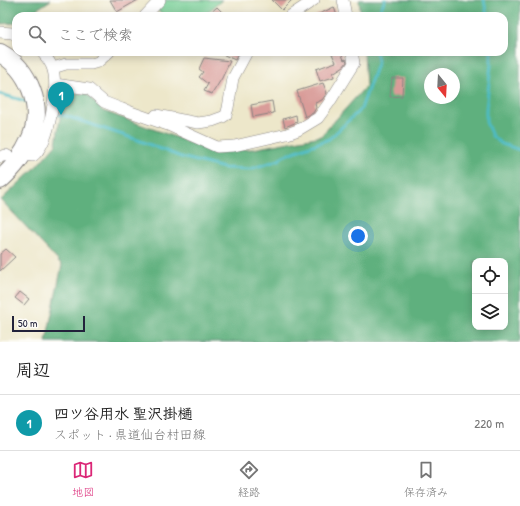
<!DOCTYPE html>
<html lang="ja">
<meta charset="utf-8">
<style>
:root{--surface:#fff;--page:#f2f2f2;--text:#222;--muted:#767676;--line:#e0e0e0;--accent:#db2777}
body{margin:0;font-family:"Patrick Hand","Klee One",sans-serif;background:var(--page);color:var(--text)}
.controls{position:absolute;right:12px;bottom:12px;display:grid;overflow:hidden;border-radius:8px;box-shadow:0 2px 10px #0003}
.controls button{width:36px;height:36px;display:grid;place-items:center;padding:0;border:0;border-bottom:1px solid var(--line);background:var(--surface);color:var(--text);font:20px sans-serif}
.compass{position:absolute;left:424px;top:68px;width:36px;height:36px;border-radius:50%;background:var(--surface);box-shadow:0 2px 10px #0003;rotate:162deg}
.scale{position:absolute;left:12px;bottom:10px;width:73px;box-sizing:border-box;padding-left:4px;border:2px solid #22223b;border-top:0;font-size:11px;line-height:14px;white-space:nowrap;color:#22223b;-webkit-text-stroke:3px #fdfcf7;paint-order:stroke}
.you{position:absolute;left:358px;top:236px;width:14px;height:14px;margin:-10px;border:3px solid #fff;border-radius:50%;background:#1a73e8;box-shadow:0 0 0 6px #1a73e833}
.badge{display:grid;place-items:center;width:26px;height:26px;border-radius:50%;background:var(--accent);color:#fff;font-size:13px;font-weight:700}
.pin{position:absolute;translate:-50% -33px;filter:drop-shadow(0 1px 2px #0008)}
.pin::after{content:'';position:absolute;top:21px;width:14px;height:12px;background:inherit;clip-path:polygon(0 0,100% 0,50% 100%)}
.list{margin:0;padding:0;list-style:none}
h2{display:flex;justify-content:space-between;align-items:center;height:52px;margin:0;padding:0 16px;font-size:17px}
h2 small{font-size:13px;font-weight:400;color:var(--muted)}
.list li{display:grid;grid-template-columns:26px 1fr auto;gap:12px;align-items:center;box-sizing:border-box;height:56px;padding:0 16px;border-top:1px solid var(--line)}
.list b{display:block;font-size:15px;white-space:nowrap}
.list p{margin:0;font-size:13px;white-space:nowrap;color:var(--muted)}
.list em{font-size:13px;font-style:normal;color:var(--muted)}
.icon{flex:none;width:22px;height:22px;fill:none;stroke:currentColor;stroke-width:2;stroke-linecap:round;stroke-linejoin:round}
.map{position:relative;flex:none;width:520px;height:342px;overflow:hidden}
.search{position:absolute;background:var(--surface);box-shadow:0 2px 10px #0003;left:12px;right:12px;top:12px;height:44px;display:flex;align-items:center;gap:10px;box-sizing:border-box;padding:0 14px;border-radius:12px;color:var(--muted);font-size:15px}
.sheet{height:108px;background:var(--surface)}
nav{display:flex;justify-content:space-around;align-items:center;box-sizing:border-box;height:56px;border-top:1px solid var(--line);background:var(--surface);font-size:11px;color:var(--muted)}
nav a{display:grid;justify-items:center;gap:2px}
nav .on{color:var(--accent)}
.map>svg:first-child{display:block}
.green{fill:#74cd94;stroke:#4b7868}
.forest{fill:#5fb07e;stroke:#40695c;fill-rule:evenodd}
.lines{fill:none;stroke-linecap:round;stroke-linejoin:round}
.stream{stroke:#4dbbc4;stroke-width:3}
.building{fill:#d99c99}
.street-casing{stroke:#888482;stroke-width:12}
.primary-casing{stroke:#888482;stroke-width:20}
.street{stroke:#fff;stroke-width:11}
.primary{stroke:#fff;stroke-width:18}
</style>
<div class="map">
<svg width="520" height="342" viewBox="0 0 520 342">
<rect width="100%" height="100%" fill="#fdfcf7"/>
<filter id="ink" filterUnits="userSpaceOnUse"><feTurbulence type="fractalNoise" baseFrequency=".025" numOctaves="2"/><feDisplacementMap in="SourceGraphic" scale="8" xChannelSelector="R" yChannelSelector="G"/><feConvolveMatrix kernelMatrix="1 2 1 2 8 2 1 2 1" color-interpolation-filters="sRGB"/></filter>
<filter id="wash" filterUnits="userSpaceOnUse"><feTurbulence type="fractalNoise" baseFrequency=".012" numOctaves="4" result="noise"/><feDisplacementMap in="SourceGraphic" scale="16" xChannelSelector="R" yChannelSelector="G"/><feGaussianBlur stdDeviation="0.9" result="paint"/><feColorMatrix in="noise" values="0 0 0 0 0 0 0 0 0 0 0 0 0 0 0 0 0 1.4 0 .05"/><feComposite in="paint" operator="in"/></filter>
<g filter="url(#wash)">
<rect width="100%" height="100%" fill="#ede7ca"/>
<path class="green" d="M164,0h58l-19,16h-37l-9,-6z"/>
<path class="forest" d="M0,0h51l-25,16h-10v7l-16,1z
M359,0h161v342h-474l16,-77 -61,-65 34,-32 21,-24 8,-52 23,2 16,17 111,40 39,-2 68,-13 45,-50 -2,-34h140v-36h-143zM430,74h24v24h-24zM475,261h30v66h-30z"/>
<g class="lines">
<path class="stream" d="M484,0l3,16
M377,16l8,-16
M491,52v12l-5,46v12l6,14 10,8 18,6
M0,94l29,8
M54,114l12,2 72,24 43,17 43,11 26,1 29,-9 4,-4 46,-17 32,-30 17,-48 -2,-9"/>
</g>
<g id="blocks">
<path class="building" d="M110,0h28l-21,12z
M272,0h20l-10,10z
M217,7l9,9h-19z
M334,7l3,9h-22z
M218,52h21l-4,8z
M331,52h10l3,8 2,-1 1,3 -3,4 -11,7 1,4 -14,4 -4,-12 20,-7z
M204,58l26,3 -8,17 -10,16 -8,-3 4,-7 -9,-7 4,-5 -4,-3z
M392,78h11l-1,18 -12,1z
M323,83l4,10 -5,7 -7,3 1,5 -3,5 -8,4 -8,-26z
M272,101l2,12 -21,4 -2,-12z
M296,115l1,7 -12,5 -2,-8z
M6,249l9,8 -15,14v-17z
M20,292l9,7 -5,6 -9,-7z"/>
</g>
</g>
<g filter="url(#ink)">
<use href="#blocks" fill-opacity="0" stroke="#888482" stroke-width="1"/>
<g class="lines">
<defs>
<path id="street" d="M343,0l3,16
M145,16l15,-16
M290,16l24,-16
M0,32l12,1 4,2
M53,68l13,-4h25l7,-2 11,-10
M55,84l34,5 15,13 18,7 7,2
M122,109l46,16 49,22 17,-1 53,-12 11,-4 20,-12 11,-15 25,-40 -2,-11
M156,115l42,8 14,-2 11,-4 3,-2 2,-7 5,-30 14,-26
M22,155l11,1c2,-2 5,-4 6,-7 11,-14 20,-65 13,-82 -2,-6 -6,-10 -10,-15
M0,157l6,-2 12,7"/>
<path id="primary" d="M0,53c29,16 44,54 31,85 -8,18 -17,29 -31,42"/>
</defs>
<use href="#street" class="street-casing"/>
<use href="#primary" class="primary-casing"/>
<use href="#street" class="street"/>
<use href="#primary" class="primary"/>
</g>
</g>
</svg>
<div class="controls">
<button><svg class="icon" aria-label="locate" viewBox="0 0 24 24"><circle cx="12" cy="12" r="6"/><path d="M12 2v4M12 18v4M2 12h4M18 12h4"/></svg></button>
<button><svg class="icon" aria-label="layers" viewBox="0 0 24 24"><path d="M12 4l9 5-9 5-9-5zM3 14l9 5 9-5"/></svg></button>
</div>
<svg class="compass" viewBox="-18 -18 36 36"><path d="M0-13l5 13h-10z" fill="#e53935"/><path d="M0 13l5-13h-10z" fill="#767676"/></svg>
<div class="scale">50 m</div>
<div class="you"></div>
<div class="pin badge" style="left:61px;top:115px;background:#0f9aa8">1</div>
<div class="search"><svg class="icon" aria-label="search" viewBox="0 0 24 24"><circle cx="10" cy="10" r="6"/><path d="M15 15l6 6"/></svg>ここで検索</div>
</div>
<section class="sheet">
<h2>周辺<small></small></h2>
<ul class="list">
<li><span class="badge" style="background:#0f9aa8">1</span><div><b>四ツ谷用水 聖沢掛樋</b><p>スポット · 県道仙台村田線</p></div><em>220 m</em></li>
</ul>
</section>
<nav>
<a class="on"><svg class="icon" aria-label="map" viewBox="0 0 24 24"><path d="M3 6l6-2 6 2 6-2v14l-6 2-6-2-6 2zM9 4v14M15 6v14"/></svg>地図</a>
<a><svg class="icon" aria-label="directions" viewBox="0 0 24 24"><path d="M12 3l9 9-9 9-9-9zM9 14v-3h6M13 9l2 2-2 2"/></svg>経路</a>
<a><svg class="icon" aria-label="saved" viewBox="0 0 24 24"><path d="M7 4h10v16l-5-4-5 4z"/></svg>保存済み</a>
</nav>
